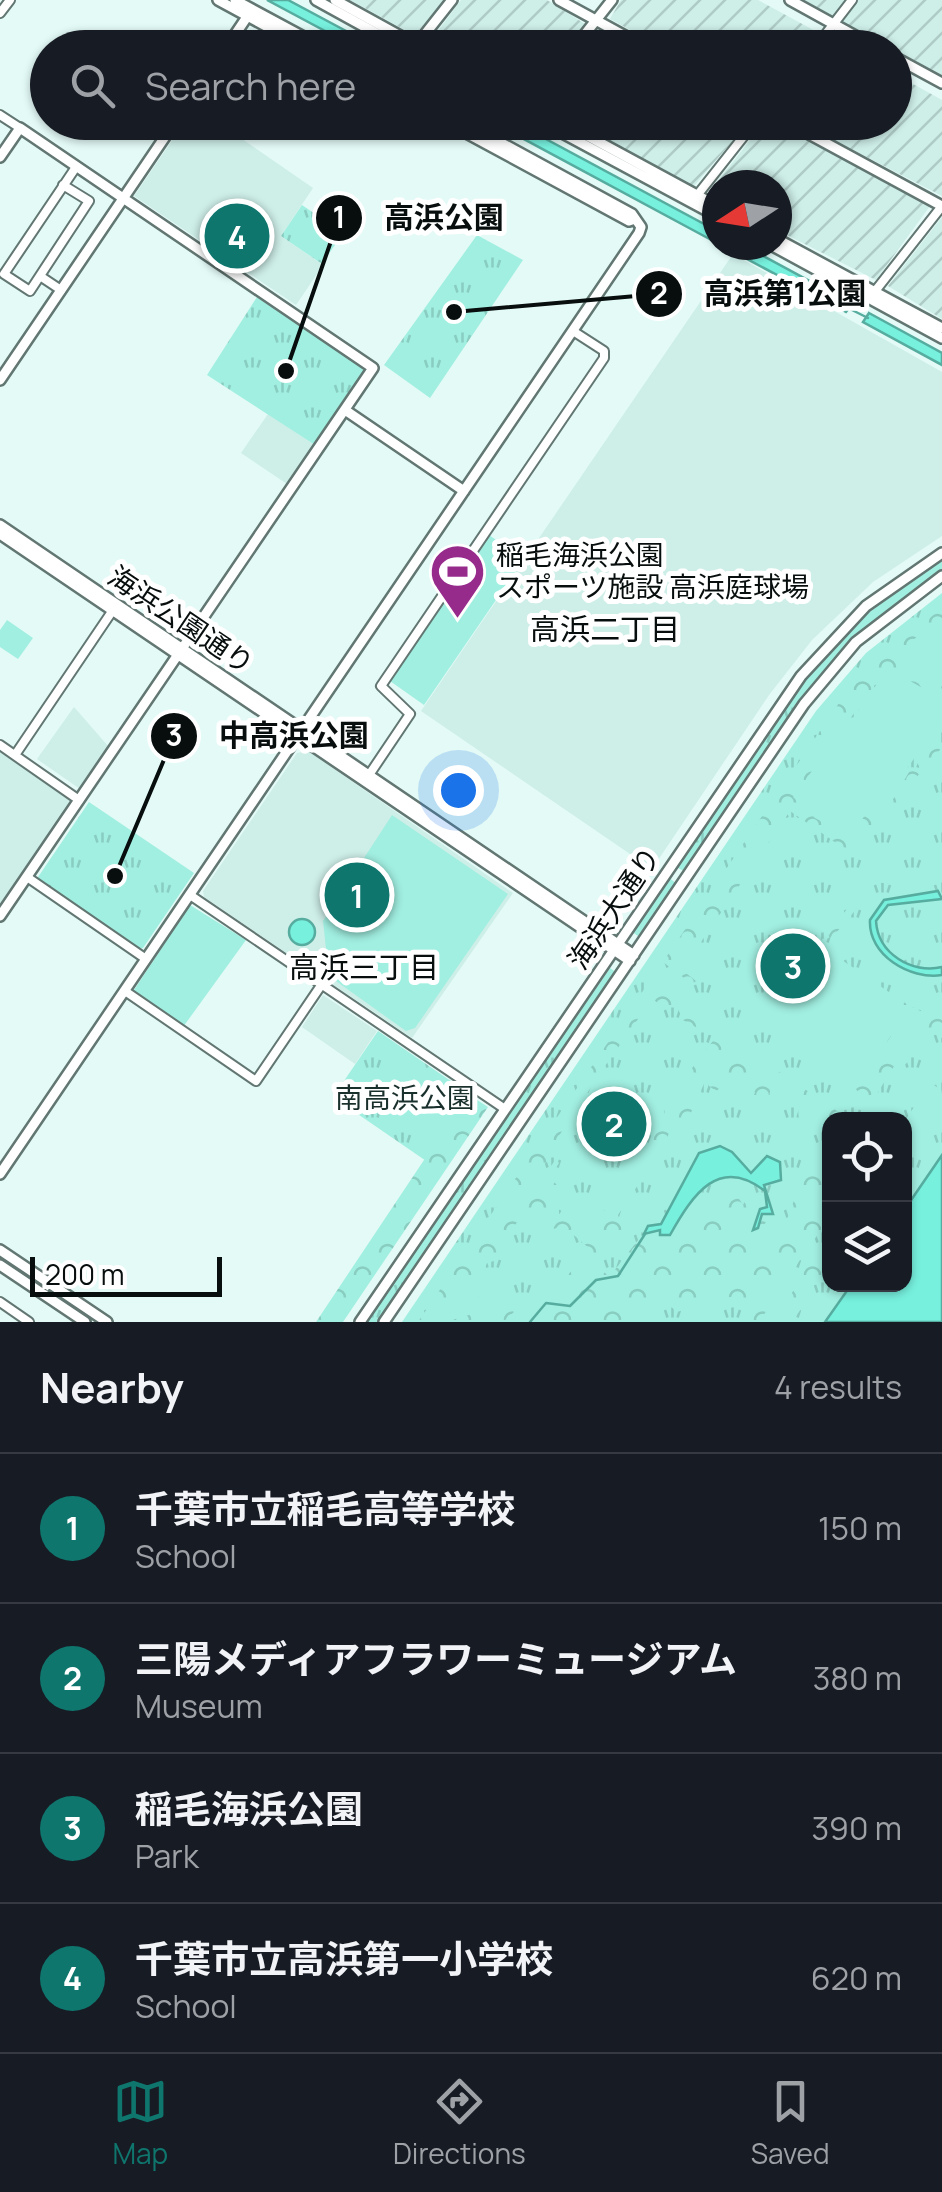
<!DOCTYPE html>
<meta charset="utf-8">
<style>
:root{--surface:#171b24;--page:#20242c;--text:#f1f3f6;--muted:#9ea1a6;--line:#363941;--accent:#0f766e}
body{margin:0;font-family:Manrope,"Noto Sans JP",sans-serif;background:var(--page);color:var(--text)}
.controls{position:absolute;right:30px;bottom:30px;display:grid;overflow:hidden;border-radius:20px;box-shadow:0 2px 8px #0004}
.controls button{width:90px;height:90px;display:grid;place-items:center;padding:0;border:0;border-bottom:2px solid var(--line);background:var(--surface);color:var(--text);font:50px sans-serif}
.compass{position:absolute;left:702px;top:170px;width:90px;height:90px;border-radius:50%;background:var(--surface);box-shadow:0 2px 8px #0004;rotate:258deg}
.scale{position:absolute;left:30px;bottom:25px;width:192px;box-sizing:border-box;padding-left:10px;border:5px solid #070e0d;border-top:0;font-size:28px;line-height:35px;white-space:nowrap;color:#070e0d;-webkit-text-stroke:8px #fff;paint-order:stroke}
.you{position:absolute;left:458px;top:790px;width:35px;height:35px;margin:-25px;border:8px solid #fff;border-radius:50%;background:#1a73e8;box-shadow:0 0 0 15px #1a73e833}
.badge{display:grid;place-items:center;width:65px;height:65px;border-radius:50%;background:var(--accent);color:#fff;font-size:32px;font-weight:700}
.pin{position:absolute;translate:-50% -50%;border:5px solid #fff;box-shadow:0 2px 10px #0006}
.list{margin:0;padding:0;list-style:none}
h2{display:flex;justify-content:space-between;align-items:center;height:130px;margin:0;padding:0 40px;font-size:42px}
h2 small{font-size:32px;font-weight:400;color:var(--muted)}
.list li{display:grid;grid-template-columns:65px 1fr auto;gap:30px;align-items:center;box-sizing:border-box;height:150px;padding:0 40px;border-top:2px solid var(--line)}
.list b{display:block;font-size:38px;white-space:nowrap}
.list p{margin:0;font-size:32px;white-space:nowrap;color:var(--muted)}
.list em{font-size:32px;font-style:normal;color:var(--muted)}
.icon{flex:none;width:55px;height:55px;fill:none;stroke:currentColor;stroke-width:2;stroke-linecap:round;stroke-linejoin:round}
.map{position:relative;flex:none;width:942px;height:1322px;overflow:hidden}
.search{position:absolute;background:var(--surface);box-shadow:0 2px 8px #0004;left:30px;right:30px;top:30px;height:110px;display:flex;align-items:center;gap:25px;box-sizing:border-box;padding:0 35px;border-radius:55px;color:var(--muted);font-size:38px}
.sheet{height:730px;background:var(--surface)}
nav{display:flex;justify-content:space-around;align-items:center;box-sizing:border-box;height:140px;border-top:2px solid var(--line);background:var(--surface);font-size:28px;color:var(--muted)}
nav a{display:grid;justify-items:center;gap:5px}
nav .on{color:var(--accent)}
.map>svg:first-child{display:block}
.built{fill:#ceeee8}
.industrial{fill:url(#industrial-furrows)}
.grass{fill:url(#grass-tufts)}
.forest{fill:url(#forest-crowns)}
.pitch{fill:#a1efe1}
.water{fill:#77f0de;stroke:#55ac9f;stroke-width:2.5}
.lines{fill:none;stroke-linecap:round;stroke-linejoin:round}
.stream{stroke:#55ac9f;stroke-width:2.5}
.minor-casing{stroke:#627672;stroke-width:12}
.tertiary-casing{stroke:#627672;stroke-width:14}
.minor{stroke:#fff;stroke-width:8}
.tertiary{stroke:#fff;stroke-width:9}
.labels{text-anchor:middle;stroke-width:10;stroke-linejoin:round;paint-order:stroke}
.poi-label{font-size:28px;fill:#070e0d;stroke:#fff;text-anchor:start}
.street-label{font-size:28px;fill:#070e0d;stroke:#fff}
.park-label{font-size:28px;fill:#1a302c;stroke:#fff}
.neighbourhood-label{font-size:30px;fill:#070e0d;stroke:#fff}
.leader{fill:none;stroke:#070e0d;stroke-width:4}
.callout-dot{fill:#070e0d;stroke:#fff;stroke-width:4}
.mark-label{font-size:30px;text-anchor:middle;font-weight:bold;fill:#fff}
.callout-label{font-size:30px;text-anchor:middle;font-weight:bold;fill:#070e0d;stroke:#fff;stroke-width:10;stroke-linejoin:round;paint-order:stroke}
</style>
<div class="map">
<svg width="942" height="1322" viewBox="0 0 942 1322">
<defs>
<pattern id="industrial-furrows" width="10" height="10" patternUnits="userSpaceOnUse" patternTransform="scale(2.5)"><rect width="10" height="10" fill="#ceeee8"/><path d="M-1 1l2-2M0 10L10 0M9 11l2-2" fill="none" stroke="#afcbc6"/></pattern>
<pattern id="grass-tufts" width="24" height="20" patternUnits="userSpaceOnUse" patternTransform="scale(2.5)"><rect width="24" height="20" fill="#a1efe1"/><path d="M3 7l-1-3M5 7V3M7 7l1-3M15 17l-1-3M17 17v-4M19 17l1-3" fill="none" stroke="#89ccc0"/></pattern>
<pattern id="forest-crowns" width="20" height="18" patternUnits="userSpaceOnUse" patternTransform="scale(2.5)"><rect width="20" height="18" fill="#a1efe1"/><path d="M2 6a3 3 0 1 1 6 0M12 15a3 3 0 1 1 6 0" fill="none" stroke="#89ccc0"/></pattern>
</defs>
<rect width="100%" height="100%" fill="#e3faf6"/>
<path class="built" d="M184,123h35l94,65 -32,48 42,29 -27,40 -162,-109z
M733,254l209,118v164l-69,46 -61,58 -43,55 -117,174 -231,-158z
M268,414l47,31 -28,39 -46,-31z
M74,707l34,39 -28,43 -43,-30z
M308,751l205,142 -101,145 -208,-141 -1,-6 94,-138z
M0,752l69,47 1,5 -70,103z
M323,995l54,36 -22,33 -53,-37z"/>
<path class="industrial" d="M350,0h96l-32,35z
M461,0h86l38,24 -18,23 -135,-3 -1,-4z
M621,0h137l61,33 -12,14h-145l-52,-28z
M803,0h44l-13,17z
M857,0h85v75l-101,-54z
M602,29l34,18h-53z
M895,74l47,26v96l-141,-73 93,-1z
M764,122l11,1 155,83 -54,74 -99,-50v-45h-60v12l-5,-2 -1,-5z
M577,123h171l-54,63z
M942,217v102l-54,-33z"/>
<path class="grass" d="M302,205l41,28 -21,31 -41,-28z
M477,235l46,25 -93,138 -46,-33z
M257,297l105,70 2,7 -49,71 -108,-70z
M942,558v13c-116,71 -182,191 -256,301l-10,-5 144,-209 53,-51z
M942,593v561l-37,57 -1,-91h-74v164l20,1 -26,37h-422l414,-611 50,-58z
M7,620l26,18 -15,21 -18,-12v-17z
M89,802l105,71 -51,75 -5,1 -102,-69z
M668,877l9,7 -39,52 -7,-5z
M610,968l7,5 -238,349h-14z
M378,1031l99,68 -45,66 -99,-68z"/>
<path class="forest" d="M942,608v16l-9,1 -23,19 -1,11 33,34v10l-55,-31 -94,129 22,21 43,23 -8,8 -8,-2 -52,-36 -108,159 14,11 -4,3 -29,-22 176,-259 35,-40z
M942,714l-2,36 -20,18 -6,-11z
M912,767l7,7 -49,66 -19,-8 23,-27 14,3z
M876,867l20,6 2,5 -6,6 -17,-2c-9,13 -36,54 -49,57z
M823,938l5,7 -2,10 10,1 72,49 29,14 5,-6v25l-24,-13 -18,25 11,8 -7,8 -8,-3 -21,34 -9,4 -11,-13 50,-72 -82,-53 -10,-11z
M649,982l26,22 -9,4 -14,-9 -35,50 4,7 -10,1 -64,97 5,2 -24,26 21,13 3,-7 -11,-8 15,-21 3,4 -10,16 10,7v28l9,-7 7,2 -1,6 19,10 47,-60 8,5 -30,45 5,14 -5,19 -56,34 28,-33 -28,-24 -12,6 -10,-22 -8,-2c-16,12 -26,30 -28,51l-17,5 -10,24 2,11 -41,24h-20z
M684,1006l26,18v11l-27,-15 -5,-11z
M724,1035l5,3 -4,8 19,2 105,71 -19,1 -1,29 -9,-6 8,-13 -4,-7 -13,4 -12,-4 -1,-16 -7,-8 -5,4 -9,-7 -1,-7 -6,2 -2,18 -18,-7 5,-9 -8,-20 -4,14 -20,-1 -7,5 -7,-5 -1,-11 -19,42 -8,-1 5,9 -5,6 -10,-4 -10,29 -8,4 -8,-10 20,-37 -4,-15 13,5 10,-9 -5,-9 37,-48z
M930,1082l12,9 -26,39 -11,-9z
M468,1094l20,13 -145,215h-27z
M829,1159v58l-20,31 -22,-15c-3,-24 15,-37 15,-61l27,-8z
M729,1196l9,1 5,8 5,-9 6,1v18l12,7 -6,8h10l34,24 -45,68h-11l-13,-26 -15,3 -2,7 -23,11 -10,-7 -9,2 -12,-14 -2,-17 -13,19 1,19 -7,3h-117l12,-19h33l-8,-12 37,-21 10,6 32,-41 13,-4 14,9 21,-27z
M829,1232v31l-14,22 -15,-8z
M800,1281l14,9 -22,32h-20z
M507,1305l7,7 -11,10h-58l31,-9 1,-5z"/>
<path class="pitch" d="M489,535l35,24 -100,146 -34,-24z
M942,625v62l-4,-5h-12l-19,-27 1,-11 22,-18z
M888,668l54,36v14l-62,90 -7,-5 -22,32 -54,-37z
M392,815l116,79 -93,134 -9,3 -77,-55 -6,-55z
M190,905l56,35 -68,94 -48,-38z
M812,954l92,62 -43,65 -92,-62z
M424,1082c22,19 24,37 8,60l-36,-23z"/>
<path class="water" d="M267,0h21l88,47h-21z
M494,123h22l201,108v12z
M721,245h22l109,59 -6,8z
M869,313l73,40v12l-79,-43z
M938,891l4,8 -54,6 -12,16c2,33 36,53 66,46v8c-32,5 -74,-20 -72,-55l14,-20z
M289 932a13 13 0 1 1 26 0a13 13 0 1 1-26 0Z
M720,1146l12,6 19,21 16,-17 13,6 1,18 -17,5 9,29h-11l-4,14 -5,2 7,-21 7,-2 -2,-16c-46,-36 -72,3 -95,44h-10v-5l-16,4 4,-8 13,-2 38,-71z
M942,1155v167h-117l26,-37 53,-1 1,-75z"/>
<g class="lines">
<path class="stream" d="M848,308l20,10
M530,1322l16,-19 24,3 26,-26 22,-4 27,-42"/>
<defs>
<path id="minor" d="M0,13l10,-13
M815,48l37,-48
M0,115l20,13
M63,185l26,16 -59,90 -26,-17 72,-107
M695,198l60,-76
M40,276l21,14
M872,295l70,-89
M0,745l79,55
M15,755l98,-145
M369,775l41,-61 -29,-28 223,-328v-7l-31,-20
M27,877l119,82
M190,895l315,214
M125,991l131,90 66,-97
M0,1302l29,20"/>
<path id="tertiary" d="M218,0l88,48
M235,0l89,48
M316,0l87,48
M335,0l87,48
M559,0l88,48
M790,0l87,48
M226,48l25,-37
M414,48l38,-48
M574,48l38,-48
M894,57l48,26
M446,122l183,99 6,-2
M542,122l175,94
M562,122l155,84
M787,122l155,84
M0,157l20,-29 353,240 -373,548
M777,239l165,89
M771,245l171,93
M0,380l175,-258
M345,410l119,81
M0,525l634,430
M0,534l630,427
M0,1174l639,-941 2,-6 -9,-13 -169,-92
M0,1250l107,72
M0,1265l85,57
M360,1322l441,-646 65,-70 76,-53
M384,1322l420,-618 52,-62 86,-66"/>
</defs>
<use href="#minor" class="minor-casing"/>
<use href="#tertiary" class="tertiary-casing"/>
<use href="#minor" class="minor"/>
<use href="#tertiary" class="tertiary"/>
</g>
<defs>
<symbol id="stadium-pin" viewBox="-11 -11 22 30"><path d="M0 17L-7.5 6A9.5 9.5 0 1 1 7.5 6Z" fill="#972b8c" stroke="#fff"/><path d="M0-5a6.5 5 0 1 0 0 10a6.5 5 0 1 0 0-10ZM-3.5-1.8h7v3.6h-7Z" fill="#fff"/></symbol>
</defs>
<g fill-rule="evenodd">
<use href="#stadium-pin" x="426" y="540" width="63" height="86"/>
</g>
<g class="labels">
<g class="poi-label">
<text x="496" y="565">稲毛海浜公園<tspan x="496" dy="32">スポーツ施設 高浜庭球場</tspan></text>
</g>
<g class="street-label">
<text transform="translate(181 620) rotate(34)" y="10">海浜公園通り</text>
<text transform="translate(614 908) rotate(-56)" y="10">海浜大通り</text>
</g>
<g class="park-label">
<text x="405" y="1108">南高浜公園</text>
</g>
<g class="neighbourhood-label">
<text x="605" y="640">高浜二丁目</text>
<text x="364" y="978">高浜三丁目</text>
</g>
</g>
<path class="leader" d="M286 371L339 218M454 312L659 294M115 876L174 736"/>
<g class="callout-dot">
<circle cx="286" cy="371" r="10"/>
<circle cx="454" cy="312" r="10"/>
<circle cx="115" cy="876" r="10"/>
<circle cx="339" cy="218" r="25"/>
<circle cx="659" cy="294" r="25"/>
<circle cx="174" cy="736" r="25"/>
</g>
<g class="mark-label">
<text x="339" y="228">1</text>
<text x="659" y="304">2</text>
<text x="174" y="746">3</text>
</g>
<g class="callout-label">
<text x="444" y="228">高浜公園</text>
<text x="785" y="304">高浜第1公園</text>
<text x="294" y="746">中高浜公園</text>
</g>
</svg>
<div class="controls">
<button><svg class="icon" aria-label="locate" viewBox="0 0 24 24"><circle cx="12" cy="12" r="6"/><path d="M12 2v4M12 18v4M2 12h4M18 12h4"/></svg></button>
<button><svg class="icon" aria-label="layers" viewBox="0 0 24 24"><path d="M12 4l9 5-9 5-9-5zM3 14l9 5 9-5"/></svg></button>
</div>
<svg class="compass" viewBox="-18 -18 36 36"><path d="M0-13l5 13h-10z" fill="#e53935"/><path d="M0 13l5-13h-10z" fill="#9ea1a6"/></svg>
<div class="scale">200 m</div>
<div class="you"></div>
<div class="pin badge" style="left:357px;top:895px">1</div>
<div class="pin badge" style="left:614px;top:1124px">2</div>
<div class="pin badge" style="left:793px;top:966px">3</div>
<div class="pin badge" style="left:237px;top:236px">4</div>
<div class="search"><svg class="icon" aria-label="search" viewBox="0 0 24 24"><circle cx="10" cy="10" r="6"/><path d="M15 15l6 6"/></svg>Search here</div>
</div>
<section class="sheet">
<h2>Nearby<small>4 results</small></h2>
<ul class="list">
<li><span class="badge">1</span><div><b>千葉市立稲毛高等学校</b><p>School</p></div><em>150 m</em></li>
<li><span class="badge">2</span><div><b>三陽メディアフラワーミュージアム</b><p>Museum</p></div><em>380 m</em></li>
<li><span class="badge">3</span><div><b>稲毛海浜公園</b><p>Park</p></div><em>390 m</em></li>
<li><span class="badge">4</span><div><b>千葉市立高浜第一小学校</b><p>School</p></div><em>620 m</em></li>
</ul>
</section>
<nav>
<a class="on"><svg class="icon" aria-label="map" viewBox="0 0 24 24"><path d="M3 6l6-2 6 2 6-2v14l-6 2-6-2-6 2zM9 4v14M15 6v14"/></svg>Map</a>
<a><svg class="icon" aria-label="directions" viewBox="0 0 24 24"><path d="M12 3l9 9-9 9-9-9zM9 14v-3h6M13 9l2 2-2 2"/></svg>Directions</a>
<a><svg class="icon" aria-label="saved" viewBox="0 0 24 24"><path d="M7 4h10v16l-5-4-5 4z"/></svg>Saved</a>
</nav>
